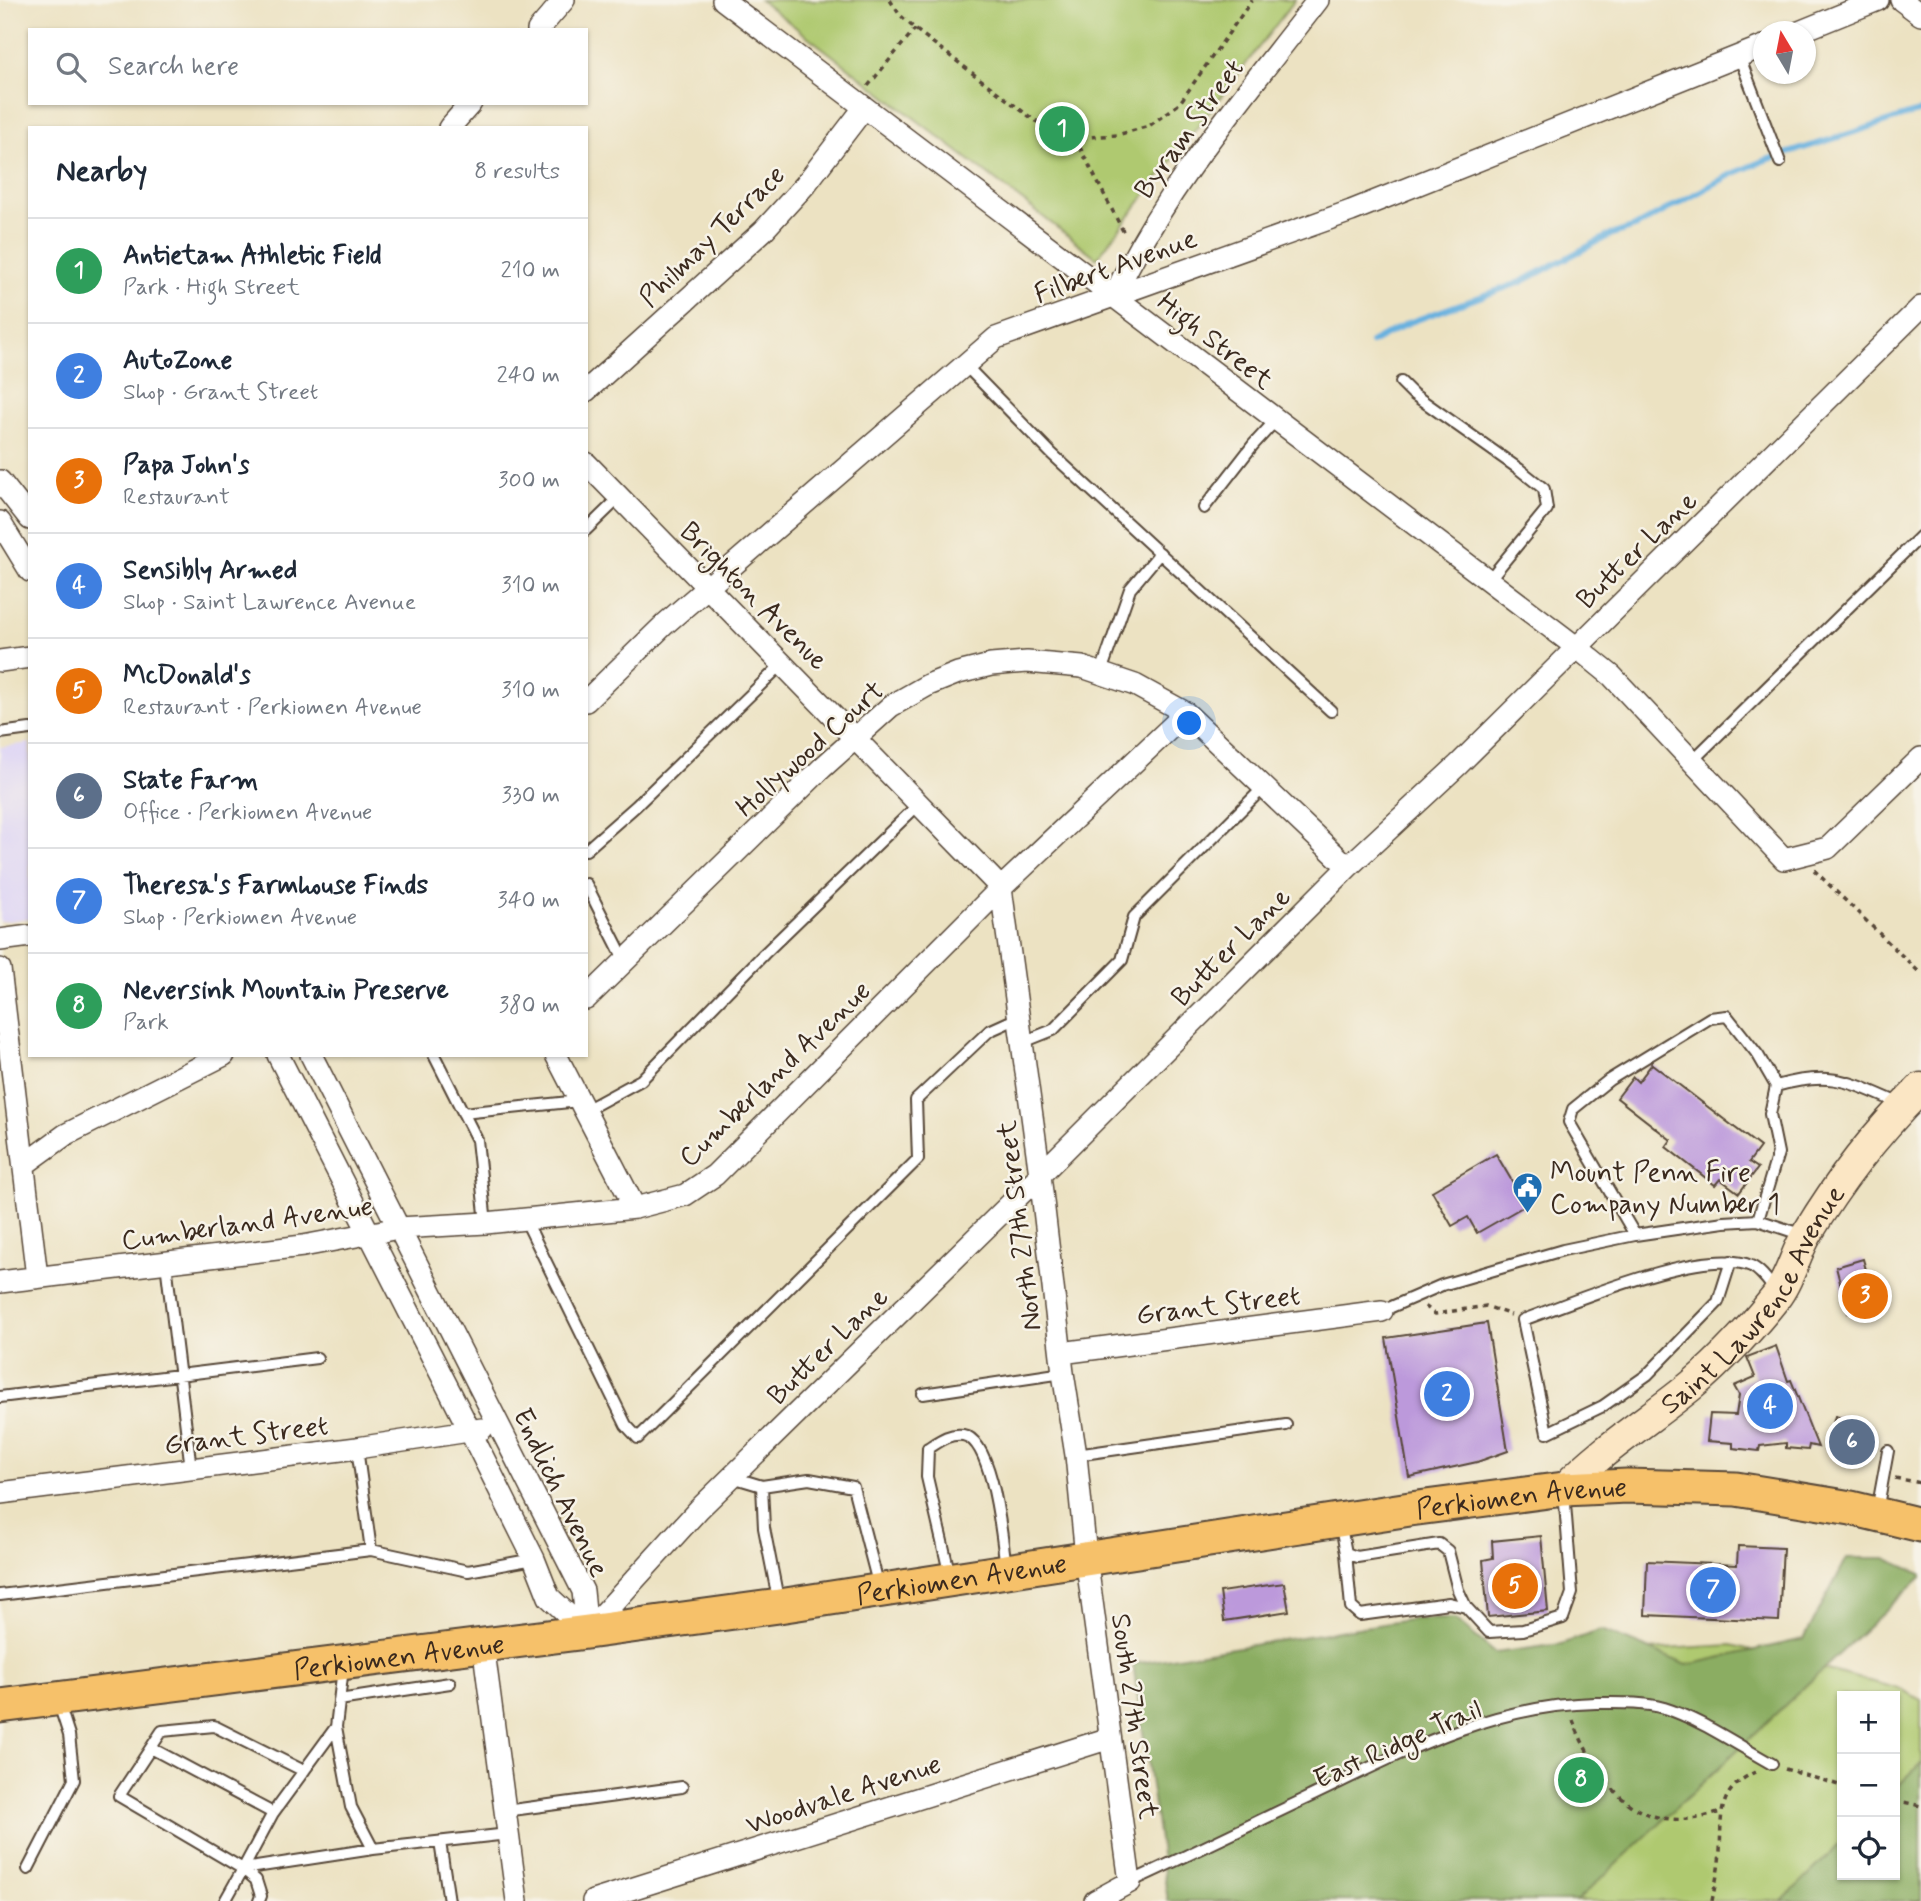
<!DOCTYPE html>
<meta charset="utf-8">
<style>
:root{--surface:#fff;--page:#f6f6f7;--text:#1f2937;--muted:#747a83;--line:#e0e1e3;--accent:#1a73e8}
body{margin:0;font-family:Mynerve,sans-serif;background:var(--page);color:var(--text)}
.controls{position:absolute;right:21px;bottom:21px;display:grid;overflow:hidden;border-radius:0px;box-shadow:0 2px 5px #0004}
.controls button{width:63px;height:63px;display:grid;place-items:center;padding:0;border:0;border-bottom:2px solid var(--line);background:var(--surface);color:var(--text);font:35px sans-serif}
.compass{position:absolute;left:1753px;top:21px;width:63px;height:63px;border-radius:50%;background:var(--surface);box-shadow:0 2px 5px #0004;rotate:350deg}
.you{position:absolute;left:1190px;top:724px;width:24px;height:24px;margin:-18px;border:5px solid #fff;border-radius:50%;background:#1a73e8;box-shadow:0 0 0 10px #1a73e833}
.badge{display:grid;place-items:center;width:46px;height:46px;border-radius:50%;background:var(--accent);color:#fff;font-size:23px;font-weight:700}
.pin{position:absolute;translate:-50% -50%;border:4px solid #fff;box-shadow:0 2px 7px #0006}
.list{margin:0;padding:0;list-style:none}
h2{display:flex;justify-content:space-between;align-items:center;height:91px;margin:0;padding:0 28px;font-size:30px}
h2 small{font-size:23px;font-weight:400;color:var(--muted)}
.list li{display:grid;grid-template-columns:46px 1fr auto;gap:21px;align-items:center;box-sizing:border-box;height:105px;padding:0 28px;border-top:2px solid var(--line)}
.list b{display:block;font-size:26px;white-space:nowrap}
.list p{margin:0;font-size:23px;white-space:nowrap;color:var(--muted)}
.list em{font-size:23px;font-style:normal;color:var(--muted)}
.icon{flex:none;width:38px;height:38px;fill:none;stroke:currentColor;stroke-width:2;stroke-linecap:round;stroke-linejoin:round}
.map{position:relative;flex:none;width:1921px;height:1901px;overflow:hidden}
.search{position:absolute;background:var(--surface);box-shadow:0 2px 5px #0004;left:28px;top:28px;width:560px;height:77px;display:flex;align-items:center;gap:18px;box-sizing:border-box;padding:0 24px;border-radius:0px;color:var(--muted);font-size:26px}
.panel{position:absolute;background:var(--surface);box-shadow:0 2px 5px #0004;left:28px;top:126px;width:560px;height:931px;border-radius:0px}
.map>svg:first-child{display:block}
.built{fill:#ded5f5}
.green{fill:#afc96f;stroke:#757a46;stroke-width:2;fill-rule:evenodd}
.forest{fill:#8bad62;stroke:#636c40;stroke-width:2}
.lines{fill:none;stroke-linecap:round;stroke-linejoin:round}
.stream{stroke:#67b1df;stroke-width:6}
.building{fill:#bc99db}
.service-casing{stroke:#564637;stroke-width:14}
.minor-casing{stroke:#564637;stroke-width:24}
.secondary-casing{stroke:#564637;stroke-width:33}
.primary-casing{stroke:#564637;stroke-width:37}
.path{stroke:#564637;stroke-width:3.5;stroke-dasharray:5 5;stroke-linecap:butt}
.service{stroke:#fff;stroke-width:10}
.minor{stroke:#fff;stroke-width:21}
.secondary{stroke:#fbe6c4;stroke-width:30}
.primary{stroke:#f6c16b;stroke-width:33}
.labels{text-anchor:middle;stroke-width:5;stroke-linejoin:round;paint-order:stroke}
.street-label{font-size:28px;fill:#3b2a1e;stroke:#f7f3e8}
.poi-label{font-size:28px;fill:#3b2a1e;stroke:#f7f3e8;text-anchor:start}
</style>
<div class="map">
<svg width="1921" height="1901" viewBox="0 0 1921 1901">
<rect width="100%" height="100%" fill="#f7f3e8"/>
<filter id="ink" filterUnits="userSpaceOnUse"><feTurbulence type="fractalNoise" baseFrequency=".0143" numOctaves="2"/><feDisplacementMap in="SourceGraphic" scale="14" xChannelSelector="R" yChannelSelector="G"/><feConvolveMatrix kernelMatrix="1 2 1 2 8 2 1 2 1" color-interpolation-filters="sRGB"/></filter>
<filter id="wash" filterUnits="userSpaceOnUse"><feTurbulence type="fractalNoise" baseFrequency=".00686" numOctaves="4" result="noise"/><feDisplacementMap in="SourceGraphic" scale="28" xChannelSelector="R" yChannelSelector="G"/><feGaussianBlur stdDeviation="1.57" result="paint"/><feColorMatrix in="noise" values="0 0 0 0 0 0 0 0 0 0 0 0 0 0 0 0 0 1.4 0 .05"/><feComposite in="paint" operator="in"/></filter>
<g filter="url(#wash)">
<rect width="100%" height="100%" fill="#ece2c2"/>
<path class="built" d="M30,743v175l-30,4v-175z"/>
<path class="green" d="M760,0h535l-198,258z
M1732,1645l171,45 18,10v201h-735l427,-249zM1842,1696h53v179h-53z"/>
<path class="forest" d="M1847,1558h38l36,16v3l-344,324h-409l-35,-237 281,-45h41l40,34 66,-9 41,-14 85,35 117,-26z
M1921,1763v138h-139l60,-59v33h53v-86z"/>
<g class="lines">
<path class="stream" d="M1371,343l37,-20 113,-41 89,-47 25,-8 97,-53 31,-13 158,-50"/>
</g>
<g id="blocks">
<path class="building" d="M1652,1064l108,83 -11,15 9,6 -19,25 -19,-14 -5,6 -49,-38 5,-7 -54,-42 16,-21 5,5z
M1496,1154l30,51 -49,28 -9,-16 -16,9 -20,-35z
M1863,1259l13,47 -28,7 -12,-46z
M1487,1323l21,128 -31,11 -68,15 -23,-139z
M1776,1346l12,35 3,-1 27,67 -9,-2 -1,5 -22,-2v-5l-26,3 -1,5 -26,-3v-5l-26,-2 3,-27 26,1 3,-20 -5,-9 21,-9 -8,-20z
M1835,1416l37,10 -9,33 -37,-10z
M1541,1536l7,75 -60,6 -5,-57 10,-2 -1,-17z
M1738,1546l45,2 -4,73 -134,-6 2,-54 90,4z
M1284,1583l5,28 -65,10 -4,-29z"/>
</g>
</g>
<g filter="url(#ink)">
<use href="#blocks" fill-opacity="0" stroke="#564637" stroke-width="2"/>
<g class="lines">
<defs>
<path id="service" d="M1739,56l41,106
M966,366l86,88 279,257
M1401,382l12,12 106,75 25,20 3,20 -59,72
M1204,508l49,-63 22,-24
M586,530l34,-33
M1101,672l29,-83 30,-36
M0,733l30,-4
M1693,760l228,-224
M586,850l50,-44 147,-143
M586,884l39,77
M1023,1042l30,-12 69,-70 12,-43 130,-130
M434,1055l43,85 9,83
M584,1111l57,-31 123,-126 156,-151
M463,1113l116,-12
M525,1219l101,206 12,13 280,-279 -2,-59 73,-69 31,-14
M1758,1220l20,-67 -8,-39 6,-28c57,-16 73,-4 125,18
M1635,1235l-66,-113 4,-13 36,-29 101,-62 17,-2 31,39 18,31
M1731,1261l-13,41 -71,73 -44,31 -56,27 -24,-113c48,-17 182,-75 228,-54 11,5 18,17 26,27
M166,1263l25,206
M1382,1311l60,-26 121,-35 72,-15 89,-13 34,-2 45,15
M923,1394l140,-21
M0,1397l317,-39
M357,1448l14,102
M1076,1455l210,-30
M732,1477l30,9 47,-7 44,8 26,100
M762,1486l2,42 15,76
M1877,1511l11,-60
M1340,1522l6,31 5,54 9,8 89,-12 17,4
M1346,1553l11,4 82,-13 9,7 10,39 8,17 23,25 34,-2 40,-12 9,-25 -8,-102
M950,1576l-23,-99 1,-29c11,-7 21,-15 35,-13 31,5 39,106 43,132
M0,1595l371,-45 97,21 66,-12
M339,1700l111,-17
M336,1727l15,80 22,42 135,-15
M151,1748l122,65
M304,1771l-90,-45 -52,5 -43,65 124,73 30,-56 63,-86 7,-59
M505,1811l177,-24
M440,1842l9,59
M28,1869l46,-89 -5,-45 -11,-34
M243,1869l130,-20
M243,1869l13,11 5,16 -2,5
M1130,1882c59,-27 118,-56 177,-84 94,-45 182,-93 289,-95 23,0 46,-1 68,5 36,11 75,38 108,56
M225,1901l18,-32"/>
<path id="minor" d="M723,0l852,646 37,30 172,183 44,-11 93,-90
M1901,0l20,15
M538,30l26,-30
M1799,32l79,-32
M449,128l22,-25
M1114,296c51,-109 131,-201 204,-296
M586,391l177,-160 42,-46 59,-77
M586,463l415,425 39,287 23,198 13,82 10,102 44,325 -35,19
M0,481l30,38
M0,522l30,49
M0,661l30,-4
M586,701l79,-77 331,-286 355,-127 413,-165
M0,940l30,-4
M0,969l37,308
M586,999l236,-231 69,-62 37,-21 30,-12 33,-8 36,-3 55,5 53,18 51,28 162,154
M278,1055l192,376 64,128 15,38 38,35
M311,1055l272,536 4,41
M556,1055l79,153
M25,1164l40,-29 159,-80
M0,1282l303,-36 96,-18 87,-5 149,-15 50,-13 30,-20 286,-287 185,-175
M1061,1353l321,-42
M0,1493l357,-45 125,-19
M587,1632l112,-123 341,-334 308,-308 110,-102 463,-458
M483,1644l34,257
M593,1901l517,-163"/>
<g id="secondary">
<path id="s1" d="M1564,1489c38,-40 85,-69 128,-104 28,-23 62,-60 84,-88 14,-18 19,-43 31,-63 31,-52 71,-103 114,-146"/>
</g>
<g id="primary">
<path id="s2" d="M0,1706l587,-74 192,-26 631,-97 154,-20 63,-3 109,3 115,19 70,17"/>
</g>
</defs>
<use href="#service" class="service-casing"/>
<use href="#minor" class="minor-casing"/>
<use href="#secondary" class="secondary-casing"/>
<use href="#primary" class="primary-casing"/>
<path class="path" d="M890,0l9,14 16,15 69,53 50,38 41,18 42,-3 32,-9 30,-22 73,-104
M868,86l47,-57
M1075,138l49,95
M1814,870l107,104
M1425,1306l10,8 51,-8 25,9
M1895,1478l26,5
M1573,1720c10,29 38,77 67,91 24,12 57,10 80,1
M1785,1769l57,17
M1895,1800l26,6
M1712,1901c3,-16 7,-33 8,-50 2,-36 -4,-60 35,-79"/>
<use href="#service" class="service"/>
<use href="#minor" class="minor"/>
<use href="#secondary" class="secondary"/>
<use href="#primary" class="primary"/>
</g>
</g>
<defs>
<symbol id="civic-pin" viewBox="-11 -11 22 30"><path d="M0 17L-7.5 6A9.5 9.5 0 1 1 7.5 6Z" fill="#1f6fb2" stroke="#f7f3e8"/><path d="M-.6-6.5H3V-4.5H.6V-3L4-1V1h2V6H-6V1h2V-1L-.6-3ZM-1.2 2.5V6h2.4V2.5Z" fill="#fff"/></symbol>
</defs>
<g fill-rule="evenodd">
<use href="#civic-pin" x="1510" y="1170" width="35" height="47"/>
</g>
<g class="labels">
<g class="street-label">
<text transform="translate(1188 128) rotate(-54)" y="10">Byram Street</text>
<text transform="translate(711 235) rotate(-44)" y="10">Philmay Terrace</text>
<text transform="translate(1115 265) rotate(-20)" y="10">Filbert Avenue</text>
<text transform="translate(1216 340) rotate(38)" y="10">High Street</text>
<text transform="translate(1636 549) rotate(-44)" y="10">Butter Lane</text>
<text transform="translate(755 595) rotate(45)" y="10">Brighton Avenue</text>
<text transform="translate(809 748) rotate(-42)" y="10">Hollywood Court</text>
<text transform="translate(1230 946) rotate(-45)" y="10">Butter Lane</text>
<text transform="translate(774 1073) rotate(-44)" y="10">Cumberland Avenue</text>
<text transform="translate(247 1222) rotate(-8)" y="10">Cumberland Avenue</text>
<text transform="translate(1018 1226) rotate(-97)" y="10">North 27th Street</text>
<text dy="10" stroke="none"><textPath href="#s1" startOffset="271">Saint Lawrence Avenue</textPath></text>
<text transform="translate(1218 1304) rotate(-7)" y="10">Grant Street</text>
<text transform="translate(827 1345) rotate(-44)" y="10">Butter Lane</text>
<text transform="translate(246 1434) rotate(-7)" y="10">Grant Street</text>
<text transform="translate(562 1492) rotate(64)" y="10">Endlich Avenue</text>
<text dy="10" stroke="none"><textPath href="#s2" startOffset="1536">Perkiomen Avenue</textPath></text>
<text dy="10" stroke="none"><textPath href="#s2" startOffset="970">Perkiomen Avenue</textPath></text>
<text dy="10" stroke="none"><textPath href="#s2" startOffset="402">Perkiomen Avenue</textPath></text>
<text transform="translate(1136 1716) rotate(82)" y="10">South 27th Street</text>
<text transform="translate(1397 1743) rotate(-24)" y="10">East Ridge Trail</text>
<text transform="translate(843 1793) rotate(-18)" y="10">Woodvale Avenue</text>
</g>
<g class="poi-label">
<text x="1550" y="1181">Mount Penn Fire<tspan x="1550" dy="32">Company Number 1</tspan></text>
</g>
</g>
</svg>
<div class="controls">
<button>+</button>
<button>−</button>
<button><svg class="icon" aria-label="locate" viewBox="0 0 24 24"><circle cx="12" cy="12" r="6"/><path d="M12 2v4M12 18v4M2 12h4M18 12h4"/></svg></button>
</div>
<svg class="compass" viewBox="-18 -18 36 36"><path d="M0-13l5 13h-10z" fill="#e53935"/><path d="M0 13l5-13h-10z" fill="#747a83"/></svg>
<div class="you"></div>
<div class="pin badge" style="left:1062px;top:129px;background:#2e9e5b">1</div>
<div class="pin badge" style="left:1447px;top:1394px;background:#3f7fe0">2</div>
<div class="pin badge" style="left:1865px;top:1296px;background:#e8710a">3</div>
<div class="pin badge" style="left:1770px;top:1406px;background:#3f7fe0">4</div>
<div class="pin badge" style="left:1515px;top:1586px;background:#e8710a">5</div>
<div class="pin badge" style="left:1852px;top:1442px;background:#5c6f8a">6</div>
<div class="pin badge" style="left:1713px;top:1590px;background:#3f7fe0">7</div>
<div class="pin badge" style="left:1581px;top:1780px;background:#2e9e5b">8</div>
<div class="search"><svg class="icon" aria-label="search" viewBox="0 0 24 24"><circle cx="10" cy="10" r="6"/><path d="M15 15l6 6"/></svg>Search here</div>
<section class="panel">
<h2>Nearby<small>8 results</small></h2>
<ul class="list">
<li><span class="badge" style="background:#2e9e5b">1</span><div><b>Antietam Athletic Field</b><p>Park · High Street</p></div><em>210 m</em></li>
<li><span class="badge" style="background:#3f7fe0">2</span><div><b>AutoZone</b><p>Shop · Grant Street</p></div><em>240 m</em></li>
<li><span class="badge" style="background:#e8710a">3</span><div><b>Papa John's</b><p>Restaurant</p></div><em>300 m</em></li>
<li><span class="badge" style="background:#3f7fe0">4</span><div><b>Sensibly Armed</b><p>Shop · Saint Lawrence Avenue</p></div><em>310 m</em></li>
<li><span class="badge" style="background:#e8710a">5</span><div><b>McDonald's</b><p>Restaurant · Perkiomen Avenue</p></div><em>310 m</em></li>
<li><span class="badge" style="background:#5c6f8a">6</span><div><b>State Farm</b><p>Office · Perkiomen Avenue</p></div><em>330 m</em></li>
<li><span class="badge" style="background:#3f7fe0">7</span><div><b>Theresa's Farmhouse Finds</b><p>Shop · Perkiomen Avenue</p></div><em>340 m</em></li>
<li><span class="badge" style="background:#2e9e5b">8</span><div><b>Neversink Mountain Preserve</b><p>Park</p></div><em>380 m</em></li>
</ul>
</section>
</div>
